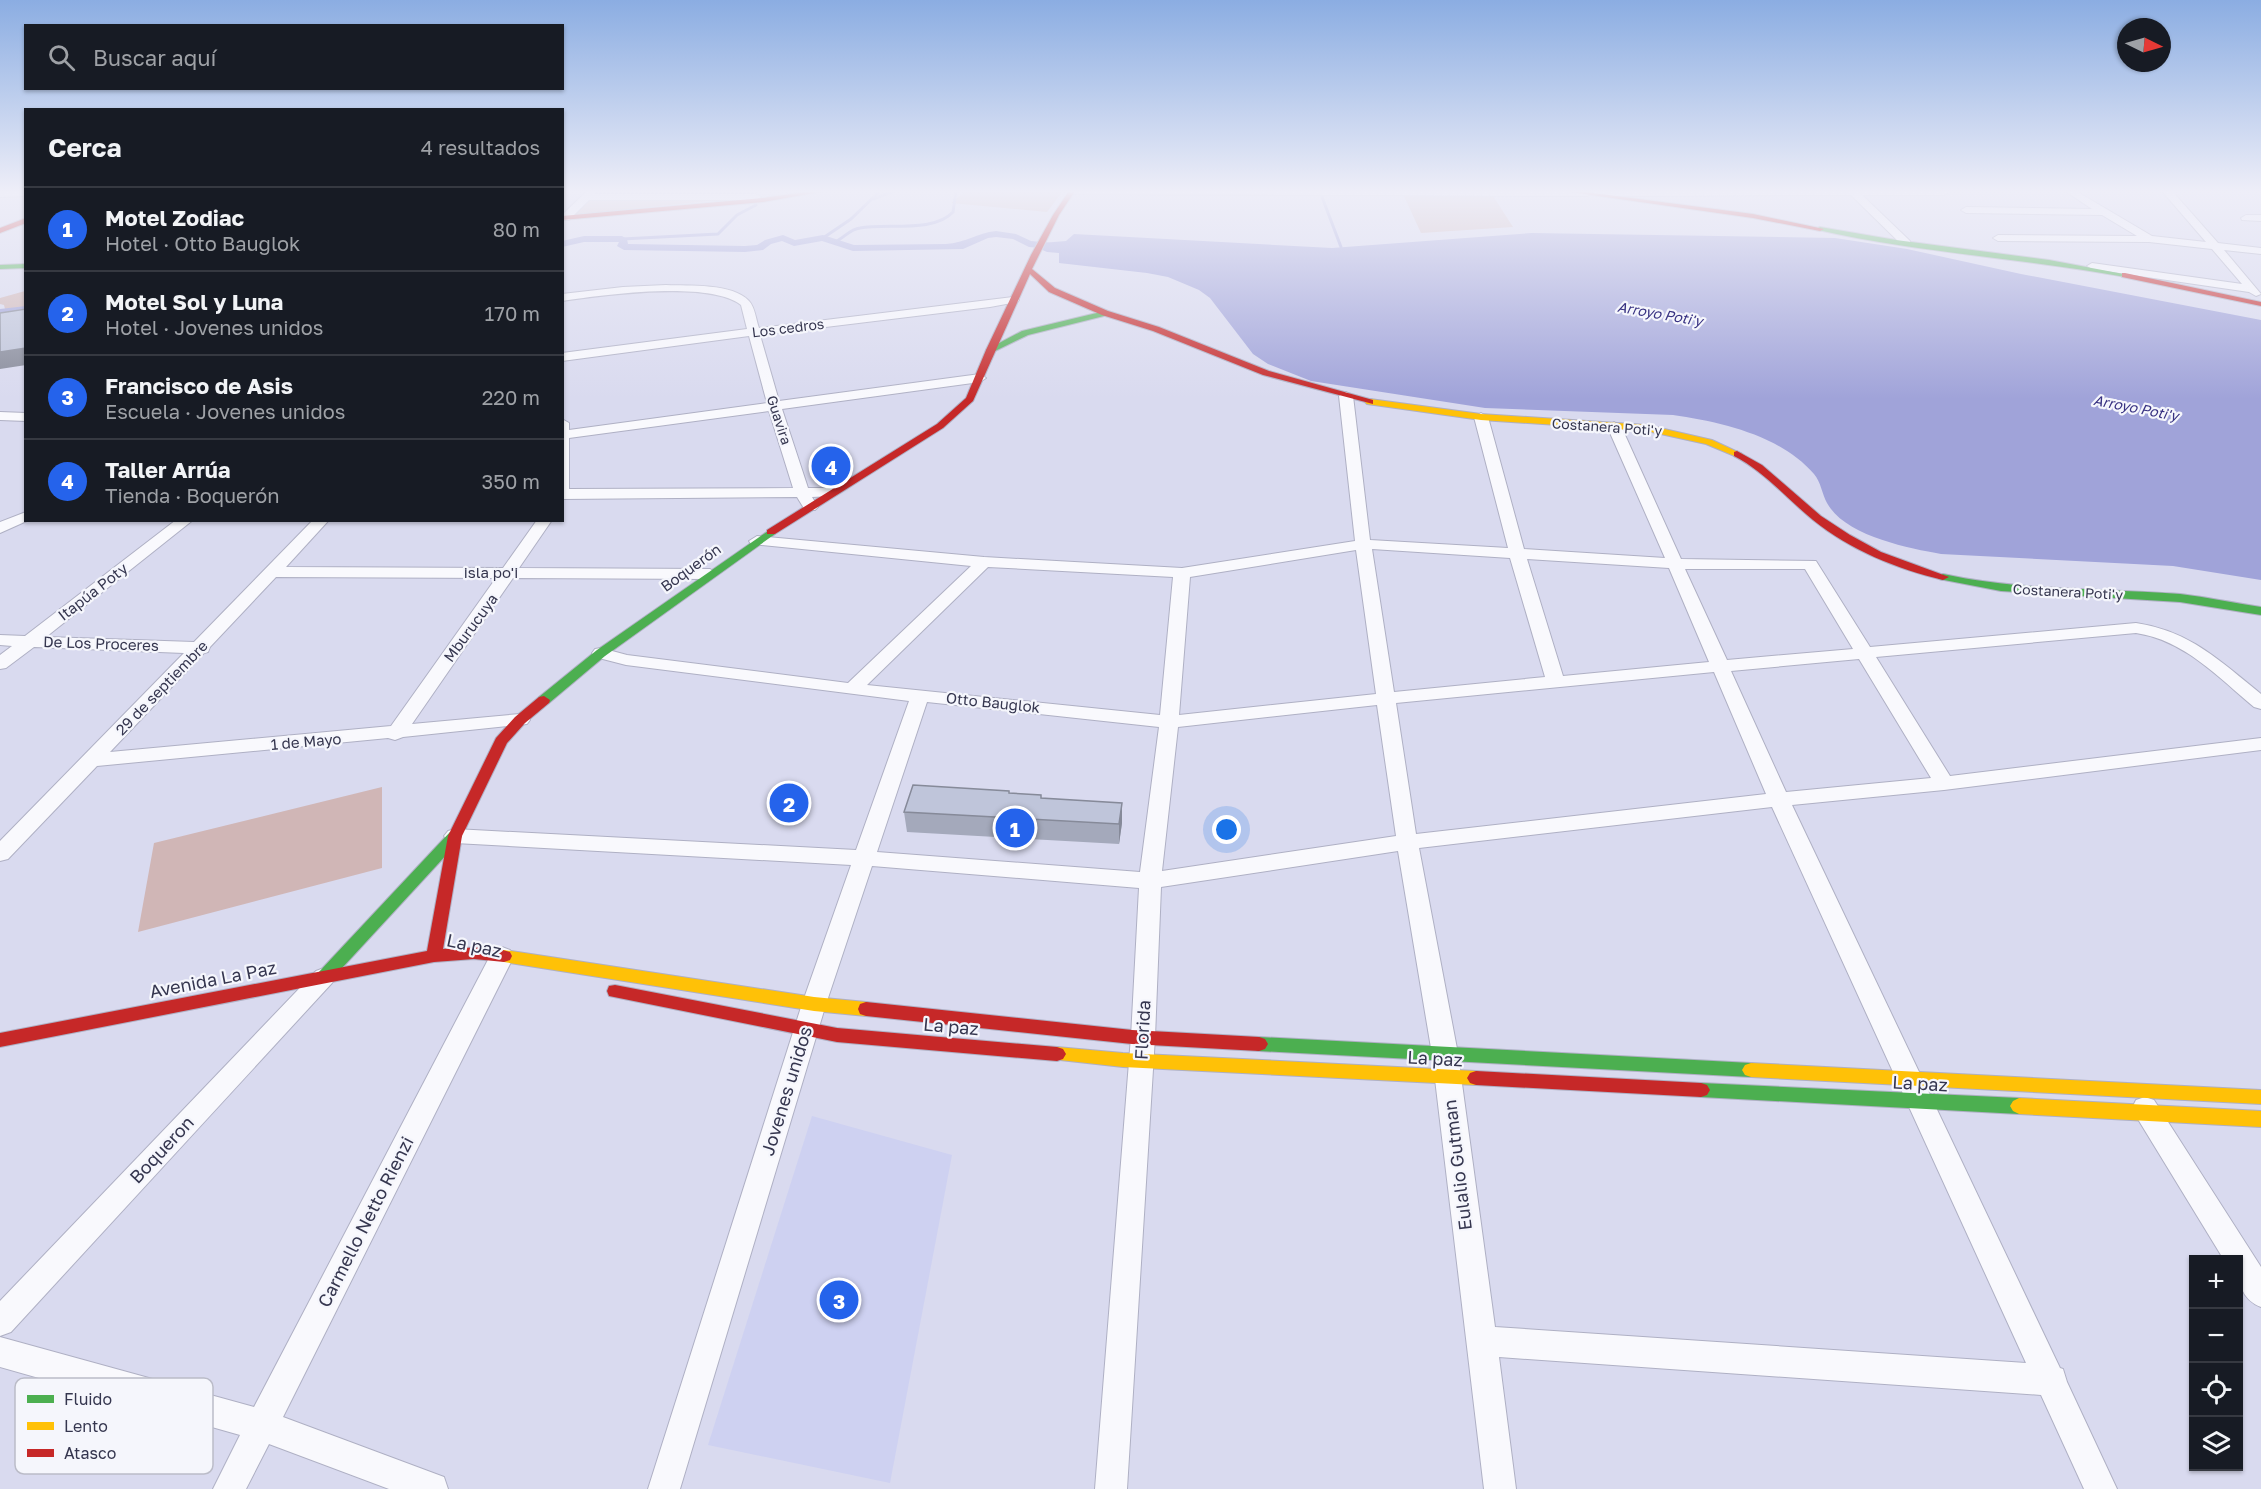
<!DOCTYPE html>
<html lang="es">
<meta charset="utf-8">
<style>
:root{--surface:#171b24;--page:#20242c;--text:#f1f3f6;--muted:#9ea1a6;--line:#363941;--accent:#2563eb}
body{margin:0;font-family:"Golos Text",sans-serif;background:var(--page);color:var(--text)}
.controls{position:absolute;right:18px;bottom:18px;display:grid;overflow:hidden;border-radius:0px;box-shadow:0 2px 4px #0004}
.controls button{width:54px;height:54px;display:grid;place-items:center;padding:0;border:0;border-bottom:2px solid var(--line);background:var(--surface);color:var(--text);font:30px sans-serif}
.compass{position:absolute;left:2117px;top:18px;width:54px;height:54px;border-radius:50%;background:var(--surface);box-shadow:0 2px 4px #0004;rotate:95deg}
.you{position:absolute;left:1227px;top:830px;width:21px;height:21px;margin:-15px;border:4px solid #fff;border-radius:50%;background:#1a73e8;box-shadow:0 0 0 9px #1a73e833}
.badge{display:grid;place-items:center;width:39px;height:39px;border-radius:50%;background:var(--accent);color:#fff;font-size:20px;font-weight:700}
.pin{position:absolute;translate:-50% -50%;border:3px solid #fff;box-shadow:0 2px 6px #0006}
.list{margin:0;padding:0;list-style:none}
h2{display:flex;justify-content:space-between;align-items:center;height:78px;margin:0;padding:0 24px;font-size:26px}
h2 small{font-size:20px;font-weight:400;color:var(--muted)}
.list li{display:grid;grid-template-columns:39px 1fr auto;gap:18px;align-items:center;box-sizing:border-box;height:84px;padding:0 24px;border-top:2px solid var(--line)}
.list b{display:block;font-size:22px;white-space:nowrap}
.list p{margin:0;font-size:20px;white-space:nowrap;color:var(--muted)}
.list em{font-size:20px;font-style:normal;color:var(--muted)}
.icon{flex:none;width:33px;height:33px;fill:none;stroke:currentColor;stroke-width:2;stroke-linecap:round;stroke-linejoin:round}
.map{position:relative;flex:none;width:2261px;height:1489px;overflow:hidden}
.search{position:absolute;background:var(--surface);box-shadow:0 2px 4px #0004;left:24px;top:24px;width:540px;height:66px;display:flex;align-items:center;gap:15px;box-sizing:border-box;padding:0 21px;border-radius:0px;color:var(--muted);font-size:22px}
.panel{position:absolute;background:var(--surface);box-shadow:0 2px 4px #0004;left:24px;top:108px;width:540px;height:414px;border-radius:0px}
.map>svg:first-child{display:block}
.built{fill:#ced1f1}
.green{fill:#d0b6b6}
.water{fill:#a0a3d9}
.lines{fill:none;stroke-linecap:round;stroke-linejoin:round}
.stream{stroke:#a0a3d9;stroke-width:3}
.canal{fill:#a0a3d9;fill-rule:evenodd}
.street-casing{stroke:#afb0c4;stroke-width:2}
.fast-casing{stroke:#afb0c4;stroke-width:2}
.slow-casing{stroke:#afb0c4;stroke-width:2}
.jam-casing{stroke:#afb0c4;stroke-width:2}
.street{fill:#f9f9fd;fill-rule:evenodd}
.fast{fill:#4caf50;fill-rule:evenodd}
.slow{fill:#ffc107;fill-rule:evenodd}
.jam{fill:#c62828;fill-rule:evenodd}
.wall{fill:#a4a9bb}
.shaded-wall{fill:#868a99}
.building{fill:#bfc5da;stroke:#868a99;stroke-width:1.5}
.labels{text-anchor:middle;stroke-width:4.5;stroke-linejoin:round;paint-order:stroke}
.far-water-label{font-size:14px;font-style:italic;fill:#383282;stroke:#f5f6fc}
.far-street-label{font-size:14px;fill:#35364f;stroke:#f5f6fc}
.street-label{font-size:15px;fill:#35364f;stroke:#f5f6fc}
.near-street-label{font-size:18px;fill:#35364f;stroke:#f5f6fc}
.key{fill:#f5f6fc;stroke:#bbbcc8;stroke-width:1.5}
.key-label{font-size:16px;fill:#35364f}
</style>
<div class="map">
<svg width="2261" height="1489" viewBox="0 0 2261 1489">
<rect width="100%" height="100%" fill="#d9daef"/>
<path class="built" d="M812,1116l140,39 -62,328 -182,-38z"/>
<path class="green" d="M966,191h97l-16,21 -96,-9z
M1404,196h89l20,31 -92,6z
M593,199h135l-155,16 14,-14z
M25,291v22h-19l-2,-8 -4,-1v-6z
M382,787v81l-244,64 16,-89z"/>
<path class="water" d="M1532,233l303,5 72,11 114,25 240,46v260l-88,-14 -232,-12c-33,-6 -96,-18 -114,-51 -5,-9 -6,-21 -13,-29 -34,-39 -93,-52 -141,-59l-188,-7 -174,-27 -43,-17 -15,-10 -43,-56 -11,-8 -31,-13 -21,-4 -88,-10v-10l-12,-1 -18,-8 37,-3 8,-7 258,14z"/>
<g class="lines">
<path class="stream" d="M1322,197l19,50
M873,199l21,-8
M823,238l28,-19 29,-28
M622,239l96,-5 19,-19 19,-10
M835,242c9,-4 15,-13 25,-14 26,-5 74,5 93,-16l3,-21"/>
<path class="canal" d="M996,231l20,3 15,7 20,2 5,3 -5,3 -22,-2 -16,-8 -17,-2 -8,1 -25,11 -110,2 -31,-10 -28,5 -12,-5 -11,3 -8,6 -18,2 -121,-2 -7,-4 2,-4h-35l-22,5v-6l22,-5h38l5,3 1,5 117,2 12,-1 8,-5 18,-5 12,5 28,-5 31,10 92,-1c19,-1 31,-11 50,-13z
M26,306v6l-26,3v-6z"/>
<defs>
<path id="street" d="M0,191h26v5l-26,1z
M587,191h9l-2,3h162l5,3 -5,3h-167l-20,20h-7v-5z
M1067,191h522l3,2 -5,3 -515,-2z
M1596,191h352l1,1 -5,3h-82l48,46v4h-8l-51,-50 -253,1 -5,-3z
M2065,191h11l76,45 54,6 -44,-51h10l46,52 43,5v6l-37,-4 37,44 -5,2 -7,-4 -157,-23 -5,-3 5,-3 150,21 -30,-35 -63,-7 -151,-1 -5,-3 5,-3 139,1 -35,-21 -136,-2 -5,-3 5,-3 126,2z
M2246,215h15v6l-19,-1 -1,-2z
M666,285c23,1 67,-2 83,16 6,6 7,19 10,27l254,-31 6,3 -2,2 -27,5 -230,28 19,66 201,-27 6,4 -6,4 -198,27 26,79h24l7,4 -7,4 -20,1 6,10 -3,3h-10l-8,-13 -235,2v-80l7,4v7l198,-27 -18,-67 -187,25v-8l185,-24 -6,-24c-32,-25 -138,-10 -179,-4v-7l61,-7zM769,411l24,77 -224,1v-51z
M1346,392l7,4 17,144 138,8 -34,-131 7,-4 7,4 36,132 141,9 -58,-132 7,-4 7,4 60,133 135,2 54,86 266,-24c54,8 84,38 125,71v15l-7,-2c-36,-30 -70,-67 -118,-74l-260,24 74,119 311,-38v12l-317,40 -152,15 268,563 3,1 4,13 50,107h-33l-43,-94 -542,-38 17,132h-32l-52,-435 -34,-203 -237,36 -6,150 -28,452h-32l36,-452 8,-149 -267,-22 -46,138 -146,485h-32l154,-485 49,-139 -396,-22 -7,-2 -4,-5 4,-5 7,-2 401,21 53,-149 -283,-36 -31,-8 -3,-4 3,-4 6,-1 26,7 221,28 123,-117 -220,-22 -2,-3 8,-5 227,21 198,11 173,-27 -16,-145zM1372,549l138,9 35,119 -151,15zM1356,550l20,144 -197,21 11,-138zM1527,559l142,9 40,94 -146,14zM988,567l185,10 -13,138 -293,-30zM1685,569h120l48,80 -126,11zM1859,659l72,119 -145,14 -55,-121zM1714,672l52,122 -350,40 -20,-131zM927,702l232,25 -19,145 -263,-20zM1377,705l19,131 -234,35 16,-144zM1772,807l254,556 -531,-36 -37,-273 -39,-206z
M0,412l26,1v8l-26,-1z
M26,512v8h3l-29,13v-11z
M176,520h17l-147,117 148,5 119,-122h16l-43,47 217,1 34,-48h15l-33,48 191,1 8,5 -8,5 -197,-1 -101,146 108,-10 7,2 3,4 -3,4 -124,13 -8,3 -7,-2 -291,28 -89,93 -8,2v-20l184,-188 -150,-6 -28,21 -6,1v-14l12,-9 -12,-1v-10l25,1zM276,577l220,1 -105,148 -281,26 94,-99 4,-1 2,-5z
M502,947l8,3 4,6 -231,461 161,60 4,12h-59l-120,-45 -23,45h-33l27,-54 -240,-68v-30l254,70 236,-451 4,-6z
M324,968l8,3 4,6 -4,6 -321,349 -11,4v-35l316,-330z
M2145,1097l9,3 107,167v40c-21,-8 -23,-27 -23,-47h-14l-88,-144 -4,-8 4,-8z"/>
<path id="fast" d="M1820,227l76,13 153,20 80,15 -4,2c-102,-19 -206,-24 -307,-47v-2z
M26,264v4l-26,1v-4z
M1105,311h3v4l-80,20 -35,17 -7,-2 36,-19z
M771,529l4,1v4l-170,122 -56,47h-10l-1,-3 1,-3 58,-47z
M1943,574c78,17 157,14 237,20 27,3 54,9 81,13v8l-81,-13 -179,-11 -62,-12 -2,-2z
M455,831l5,1 2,4 -2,4 -130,141 -6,2 -6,-2 -2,-4 2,-4 132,-141z
M1259,1037l492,26 6,2 3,5 -3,5 -6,2 -492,-26 -6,-2 -3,-5 3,-5z
M1701,1083l318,15 6,3 3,5 -3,5 -6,3 -318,-17 -6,-2 -3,-5 3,-5z"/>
<path id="slow" d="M1370,399l111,15 166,11 65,15 30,14 -5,3 -31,-13 -59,-13 -166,-11 -114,-16 -2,-2z
M504,950l310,47 52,5 6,2 2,5 -2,5 -6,2 -52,-5 -310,-49 -6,-2 -2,-4 2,-4z
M1057,1047l66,6 353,18 6,2 3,5 -3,5 -6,2 -353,-18 -72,-8 -3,-5 3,-5z
M1751,1063l510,27v14l-510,-27 -6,-2 -3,-5 3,-5z
M2019,1098l242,13v16l-242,-13 -6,-3 -3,-5 3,-5z"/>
<path id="jam" d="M812,191h13l-62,11 -201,18v-4l201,-18z
M1069,191h6l-16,24 -27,54 23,19 53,23 51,16 110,44 104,29v4l-110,-29 -110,-44 -51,-16 -53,-23 -19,-18 -57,127 -30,27 -168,106h-8v-4l170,-106 29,-26 20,-48 45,-95 22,-40z
M1563,191h15l175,23 71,15 -4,2 -67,-13z
M26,218v5l-26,10v-5z
M2125,273l136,29v4l-139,-29v-4z
M1737,451l25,14 59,51 29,19 31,17 68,25 -6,3c-46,-11 -93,-30 -130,-60 -27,-22 -48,-48 -79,-64v-4z
M544,696l6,4 -1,3 -24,20 -18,20 -45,93 -19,113c22,-1 45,-4 67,3l2,4 -2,4 -6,2 -30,-3 -40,3 -434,85v-14l427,-82 21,-115 48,-98 19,-21 24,-20z
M615,985l222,43 220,19 6,2 3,5 -3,5 -6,2 -220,-19 -228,-46 -2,-5 2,-5z
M866,1002l266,28 127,7 6,2 3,5 -3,5 -6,2 -127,-7 -266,-28 -6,-2 -2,-5 2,-5z
M1476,1071l225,12 6,2 3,5 -3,5 -6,2 -225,-12 -6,-2 -3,-5 3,-5z"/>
</defs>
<use href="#street" class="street-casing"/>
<use href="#fast" class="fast-casing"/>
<use href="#slow" class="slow-casing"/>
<use href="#jam" class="jam-casing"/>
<use href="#street" class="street"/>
<use href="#fast" class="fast"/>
<use href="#slow" class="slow"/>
<use href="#jam" class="jam"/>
</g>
<path class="wall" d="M1009,791v2l32,2v3l81,5v20l-3,21 -212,-12 -3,-20z"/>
<path class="shaded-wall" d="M26,348v17l-26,4v-17z
M1122,803v20l-3,21v-20z"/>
<path class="building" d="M26,309v39l-26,4v-39z
M913,785l96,6v2l32,2v3l81,5 -3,21 -215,-12z"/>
<linearGradient id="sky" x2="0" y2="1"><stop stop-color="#8bade2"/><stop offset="0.48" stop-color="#eeeef8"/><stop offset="1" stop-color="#eeeef8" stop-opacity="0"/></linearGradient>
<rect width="2261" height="399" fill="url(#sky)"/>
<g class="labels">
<g class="far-water-label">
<text transform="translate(1660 314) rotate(10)" y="5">Arroyo Poti'y</text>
<text transform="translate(2136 408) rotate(11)" y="5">Arroyo Poti'y</text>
</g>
<g class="far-street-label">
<text transform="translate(788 328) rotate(-7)" y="5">Los cedros</text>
<text transform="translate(779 420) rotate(72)" y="5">Guavira</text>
<text transform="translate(1607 427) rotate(4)" y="5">Costanera Poti'y</text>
<text transform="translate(2068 592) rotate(3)" y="5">Costanera Poti'y</text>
</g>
<g class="street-label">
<text transform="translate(691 568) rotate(-36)" y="5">Boquerón</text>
<text x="491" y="578">isla po'i</text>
<text transform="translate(93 592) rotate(-38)" y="5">Itapúa Poty</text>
<text transform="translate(471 628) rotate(-54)" y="5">Mburucuya</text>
<text transform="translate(101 644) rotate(2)" y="5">De Los Proceres</text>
<text transform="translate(162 688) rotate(-46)" y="5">29 de septiembre</text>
<text transform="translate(993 703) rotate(6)" y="5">Otto Bauglok</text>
<text transform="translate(306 742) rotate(-5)" y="5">1 de Mayo</text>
</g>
<g class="near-street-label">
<text transform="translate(474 946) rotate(12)" y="6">La paz</text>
<text transform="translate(213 980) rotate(-11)" y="6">Avenida La Paz</text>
<text transform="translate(951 1027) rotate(5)" y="6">La paz</text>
<text transform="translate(1143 1030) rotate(-87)" y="6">Florida</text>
<text transform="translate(1435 1059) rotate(3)" y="6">La paz</text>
<text transform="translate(1920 1084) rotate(3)" y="6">La paz</text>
<text transform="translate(787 1091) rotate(-73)" y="6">Jovenes unidos</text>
<text transform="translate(162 1150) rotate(-47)" y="6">Boqueron</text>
<text transform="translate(1458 1165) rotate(-97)" y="6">Eulalio Gutman</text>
<text transform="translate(366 1222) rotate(-63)" y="6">Carmello Netto Rienzi</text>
</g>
</g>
<rect x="15" y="1378" width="198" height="96" rx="9" class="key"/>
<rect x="27" y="1395" width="27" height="8" fill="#4caf50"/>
<rect x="27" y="1422" width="27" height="8" fill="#ffc107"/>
<rect x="27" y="1449" width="27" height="8" fill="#c62828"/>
<g class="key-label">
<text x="64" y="1405">Fluido</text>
<text x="64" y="1432">Lento</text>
<text x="64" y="1459">Atasco</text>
</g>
</svg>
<div class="controls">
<button>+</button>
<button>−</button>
<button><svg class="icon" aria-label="locate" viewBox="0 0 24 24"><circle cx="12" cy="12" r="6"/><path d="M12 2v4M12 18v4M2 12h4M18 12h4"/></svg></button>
<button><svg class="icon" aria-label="layers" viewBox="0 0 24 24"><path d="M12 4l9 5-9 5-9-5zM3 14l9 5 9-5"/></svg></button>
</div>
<svg class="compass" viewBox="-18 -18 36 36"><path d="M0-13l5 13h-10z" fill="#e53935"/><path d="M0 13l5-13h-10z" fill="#9ea1a6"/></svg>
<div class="you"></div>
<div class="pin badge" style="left:1015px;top:828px">1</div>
<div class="pin badge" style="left:789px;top:803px">2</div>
<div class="pin badge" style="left:839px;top:1300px">3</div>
<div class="pin badge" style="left:831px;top:466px">4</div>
<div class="search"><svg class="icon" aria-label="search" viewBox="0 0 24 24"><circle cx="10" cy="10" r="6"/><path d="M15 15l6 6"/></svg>Buscar aquí</div>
<section class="panel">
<h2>Cerca<small>4 resultados</small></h2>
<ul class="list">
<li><span class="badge">1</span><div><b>Motel Zodiac</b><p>Hotel · Otto Bauglok</p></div><em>80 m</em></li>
<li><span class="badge">2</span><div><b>Motel Sol y Luna</b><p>Hotel · Jovenes unidos</p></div><em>170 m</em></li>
<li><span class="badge">3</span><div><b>Francisco de Asis</b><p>Escuela · Jovenes unidos</p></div><em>220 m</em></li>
<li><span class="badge">4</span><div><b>Taller Arrúa</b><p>Tienda · Boquerón</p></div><em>350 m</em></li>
</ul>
</section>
</div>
